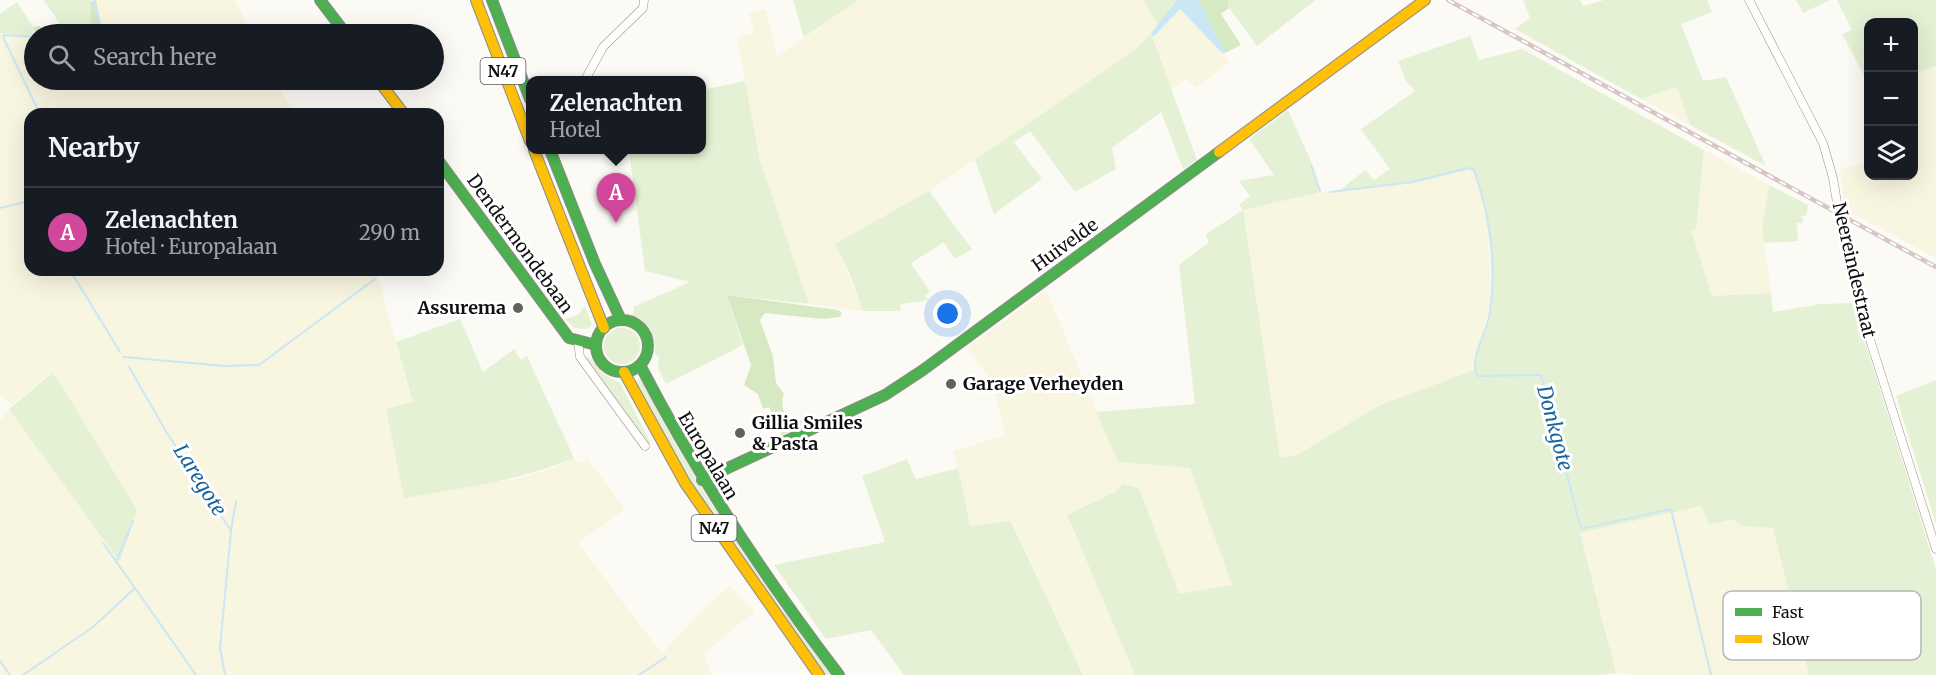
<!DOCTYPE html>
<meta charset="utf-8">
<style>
:root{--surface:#171b24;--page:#242831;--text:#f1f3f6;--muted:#9ea1a6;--line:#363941;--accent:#0f766e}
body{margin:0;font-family:Merriweather,serif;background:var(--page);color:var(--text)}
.controls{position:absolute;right:18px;top:18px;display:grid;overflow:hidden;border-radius:12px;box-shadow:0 6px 24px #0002}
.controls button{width:54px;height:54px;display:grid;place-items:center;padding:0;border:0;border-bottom:2px solid var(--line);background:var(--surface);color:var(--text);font:30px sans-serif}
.you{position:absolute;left:948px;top:314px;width:21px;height:21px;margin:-15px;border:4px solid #fff;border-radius:50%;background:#1a73e8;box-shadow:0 0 0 9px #1a73e833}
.badge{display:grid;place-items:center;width:39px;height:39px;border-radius:50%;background:var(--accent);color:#fff;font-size:20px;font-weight:700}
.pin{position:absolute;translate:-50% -50px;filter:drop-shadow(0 2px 3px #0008)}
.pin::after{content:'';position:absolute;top:32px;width:21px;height:18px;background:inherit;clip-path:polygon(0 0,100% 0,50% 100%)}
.popup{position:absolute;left:526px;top:76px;width:180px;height:78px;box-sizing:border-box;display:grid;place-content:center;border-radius:12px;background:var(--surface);filter:drop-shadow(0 2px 4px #0005);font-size:20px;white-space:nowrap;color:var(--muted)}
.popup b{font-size:22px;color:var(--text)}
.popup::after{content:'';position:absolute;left:50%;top:100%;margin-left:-12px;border:12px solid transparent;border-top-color:var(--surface)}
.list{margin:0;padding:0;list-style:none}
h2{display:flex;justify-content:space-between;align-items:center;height:78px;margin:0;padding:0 24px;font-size:26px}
h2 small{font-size:20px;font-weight:400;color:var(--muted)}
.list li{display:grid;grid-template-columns:39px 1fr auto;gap:18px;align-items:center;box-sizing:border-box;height:90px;padding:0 24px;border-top:2px solid var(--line)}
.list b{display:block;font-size:22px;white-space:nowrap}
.list p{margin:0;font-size:20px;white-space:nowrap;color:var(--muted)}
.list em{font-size:20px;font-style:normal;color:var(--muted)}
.icon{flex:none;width:33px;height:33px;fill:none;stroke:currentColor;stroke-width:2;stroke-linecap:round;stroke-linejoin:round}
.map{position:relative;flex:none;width:1936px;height:675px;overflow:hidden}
.search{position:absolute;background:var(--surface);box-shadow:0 6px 24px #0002;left:24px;top:24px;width:420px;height:66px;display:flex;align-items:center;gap:15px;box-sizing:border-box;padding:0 21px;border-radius:33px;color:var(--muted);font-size:22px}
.panel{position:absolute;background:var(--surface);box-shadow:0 6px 24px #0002;left:24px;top:108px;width:420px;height:168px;border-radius:18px}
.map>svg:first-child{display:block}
.farmland{fill:#f8f6e1}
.green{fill:#e5f1d4}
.forest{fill:#d6e9c2}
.water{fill:#cbe6f5}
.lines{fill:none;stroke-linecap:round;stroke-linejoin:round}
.stream{stroke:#cbe6f5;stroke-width:2}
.street-casing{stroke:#969592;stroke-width:9}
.fast-casing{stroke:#8c8b89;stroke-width:12}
.slow-casing{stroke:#8c8b89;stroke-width:12}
.street{stroke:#fffefd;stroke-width:8}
.fast{stroke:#4caf50;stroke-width:10}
.slow{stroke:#ffc107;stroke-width:10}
.rail-casing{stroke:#d8c5c5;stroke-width:4.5}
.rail{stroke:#fff;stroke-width:2;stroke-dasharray:7;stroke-linecap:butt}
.poi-dot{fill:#62615f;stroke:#fff;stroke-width:2}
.labels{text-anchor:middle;stroke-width:6;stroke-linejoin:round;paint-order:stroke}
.shield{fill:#fff;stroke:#575757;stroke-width:1.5}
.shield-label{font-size:16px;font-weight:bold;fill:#0f0f0f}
.street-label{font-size:18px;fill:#0f0f0f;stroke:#fff}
.poi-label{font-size:18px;font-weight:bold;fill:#0f0f0f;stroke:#fff;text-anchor:start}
.water-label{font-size:20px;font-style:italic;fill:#1764a2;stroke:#fff}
.key{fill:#fff;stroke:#b7b7b7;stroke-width:1.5}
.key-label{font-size:16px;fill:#0f0f0f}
</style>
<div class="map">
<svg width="1936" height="675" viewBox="0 0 1936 675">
<rect width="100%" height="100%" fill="#fcfaf4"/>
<path class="farmland" d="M96,0h139l16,34h-148z
M859,0h285l14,26 -22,23 -161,111 -46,31 -93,53 27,67 -54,-7 -49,-144 -23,-122 17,-5 -5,-20 17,-4 11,47z
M1179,8l27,26 23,28 -33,26 -9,-9 -16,10 -18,-52z
M0,33l34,5v42h240l21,34h-265v156h355l-8,5 36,128 90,79 44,-12 27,-12 2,5 12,-4 37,50 -47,34 84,111 38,-42 30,-26 25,25 -51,43 8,21h-712v-254l9,-12 111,152 -70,-187 -38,31 -12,-11z
M1936,66v192l-91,-48 -5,-40 28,-8v14h46v-102z
M1677,87l13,38 -49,-26z
M1704,150l65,35 -7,42 9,66 -59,3 -22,-67 6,-1z
M1472,169l8,20 8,38 3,77 -17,66 -96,36 -81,49 -17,4 -37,-249 78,-18 93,-9z
M1046,290l72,172 72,6 42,117 -53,10 -40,-107 -16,-4 -8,8 -48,24 68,159h-52l-71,-154 -43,5 -15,-75 51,-16 -13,-53 -25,-34z
M1701,506l8,19 25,-6 7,7 32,2 36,147h-177l-16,-2 -36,-140z"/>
<path class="green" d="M44,0h47v24l-3,6 -27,-4z
M793,0h66l-55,37z
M1144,0h33l-19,26z
M1229,0h87l-59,46 -30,-41z
M1523,0h57l3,6 21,-6h103l5,12 -31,12 22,57 23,-4 40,89 -76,-41 -13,-38 -36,12 -126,-70 15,-11z
M1796,0h34l-27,13z
M1837,0h99v66l-22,8v-52h-46v61l-26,-49 10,-4z
M17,2l16,25 1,11 -34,-5v-19z
M1151,33l46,127 -14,9 -22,-57 -49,36 4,21 -41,23 -45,-61 -16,11 28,37 -48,35 -19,-54 161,-111z
M1470,36l9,24 43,-11 182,101 -8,79 -5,1 21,66 59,-3 2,19 48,-8 32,-1 83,266v106h-127l-36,-147 -32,-2 -7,-7 -25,6 -8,-19 -121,27 36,140 -17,2h-464l-68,-160 48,-23 8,-8 16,4 40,106 53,-9 -42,-117 -72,-6 -22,-50 99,-8 -16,-139 30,-23 -4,-7 38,-25 -4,-5 11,-9 -11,-15 35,-6 -25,-36 39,-29 26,58 7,24 -78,18 37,248 17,-3 81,-49 96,-36c3,-22 15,-45 17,-68 3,-42 -3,-94 -19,-133l-58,14 -75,8 26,-21 9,10 16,-11 -29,-40 54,-38 -9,-10 -8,-20z
M745,81l15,79 49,144 -82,-9 16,50 -77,39 -8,-16 1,-11 -4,-3c1,-19 -6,-32 -24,-39l3,-2 -1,-6 57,-25 -45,-11 -16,-121h73v-60z
M1769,185l39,20 -2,11h-4l1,7h-6l1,18 -34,2 -2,-16z
M929,191l43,58 -17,10 -11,-17 -33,21 19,29 -5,4 5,4 -29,4 -1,7h-37l-14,-39 -14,-28z
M585,306l7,19 -6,4 -11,-1 -10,-9 13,-4z
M460,319l23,53 31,-23 7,11 6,-4 47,102c-55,23 -112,30 -170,40l-18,-89 27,-7 -17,-60z
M604 346a18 18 0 1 1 36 0a18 18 0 1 1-36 0Z
M585,357l5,1 13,16 17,9 31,60 -3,2z
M51,374l6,4 80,132 -17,52 -111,-153z
M641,379l31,59 40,67 121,170h-8l-75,-102 -69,-107 -45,-85z
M1936,380v144l-40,-128z
M907,459l9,20 42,-11 12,58 41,-5 72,154h-179l-33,-45 -45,9 -52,-74 111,-23 -23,-66z"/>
<path class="forest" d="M96,0l7,34h-68l-2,-7 7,-1 5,4 16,-4 27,4 3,-6v-23z
M1199,0h30l-2,5 2,3 -8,6 20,31 -16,8z
M727,295l111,15 4,3 -2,4 -18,2 -57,-6 -5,7 13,37 3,26 8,11c-4,13 -1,22 11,29l18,-9 3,5 -34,16 -13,-28 -6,2 -5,-15 -14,-9 7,-20z"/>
<path class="water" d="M1177,0h22l26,53 -2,1 -43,-45 -27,28 -2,-4z"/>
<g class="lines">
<path class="stream" d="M94,0l6,32 -2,2
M34,37l-30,-2 -1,2 37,77
M1311,166l9,25
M1330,192l83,-10 55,-14 6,2c16,44 23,95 16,142 -2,20 -21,44 -13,64l64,-1 40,154 90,-20 40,166
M0,208l25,-6 5,3
M70,270l50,82
M123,357l102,9 34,-1 116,-86
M129,367l38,66 64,98 -11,117 5,27
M231,531l5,-30
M103,543l32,45
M116,562l17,-41
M0,661l10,14
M23,675l70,-48 42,-39 61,87
M639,675l27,-18"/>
<defs>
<path id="street" d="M1749,0l74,143 10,35 8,49 21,87 74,235
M585,80l18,-33 40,-39 1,-8
M578,342l2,15 65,89"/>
<path id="fast" d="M320,0l26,34
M492,0l38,99
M550,150l45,114 26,56
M438,160l131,178 27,7
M596 346a26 26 0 1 1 52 0a26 26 0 1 1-52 0Z
M640,365c57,110 124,212 199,310
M702,480l183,-85 38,-25 296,-218"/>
<path id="slow" d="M476,0l54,141
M378,80l26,34
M534,150l70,178
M1219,152l206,-152
M624,372l61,111 134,192"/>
</defs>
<use href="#street" class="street-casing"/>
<use href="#fast" class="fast-casing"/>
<use href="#slow" class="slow-casing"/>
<use href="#street" class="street"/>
<use href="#fast" class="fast"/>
<use href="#slow" class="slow"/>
<defs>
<path id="rail" d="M1448,0l488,267"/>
</defs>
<use href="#rail" class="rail-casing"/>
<use href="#rail" class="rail"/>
</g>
<g class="poi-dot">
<circle cx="518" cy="308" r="6"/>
<circle cx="951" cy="384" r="6"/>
<circle cx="740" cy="433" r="6"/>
</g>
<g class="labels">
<g class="shield">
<rect x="480.5" y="58" width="45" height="26" rx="4.5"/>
<rect x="691.5" y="515" width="45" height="26" rx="4.5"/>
</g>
<g class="shield-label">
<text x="503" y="77">N47</text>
<text x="714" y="534">N47</text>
</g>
<g class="street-label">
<text transform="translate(520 244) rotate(54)" y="6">Dendermondebaan</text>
<text transform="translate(1065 245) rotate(-36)" y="6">Huivelde</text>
<text transform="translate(1854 270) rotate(77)" y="6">Neereindestraat</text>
<text transform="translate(708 456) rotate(59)" y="6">Europalaan</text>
</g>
<g class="poi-label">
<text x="506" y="314" text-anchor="end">Assurema</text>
<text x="963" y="390">Garage Verheyden</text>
<text x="752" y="429">Gillia Smiles<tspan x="752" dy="21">&amp; Pasta</tspan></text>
</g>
<g class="water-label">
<text transform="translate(1555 428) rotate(75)" y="7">Donkgote</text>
<text transform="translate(200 480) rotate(58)" y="7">Laregote</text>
</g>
</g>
<rect x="1723" y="591" width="198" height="69" rx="9" class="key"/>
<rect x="1735" y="608" width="27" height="8" fill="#4caf50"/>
<rect x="1735" y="635" width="27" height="8" fill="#ffc107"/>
<g class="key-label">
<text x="1772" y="618">Fast</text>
<text x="1772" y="645">Slow</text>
</g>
</svg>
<div class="controls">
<button>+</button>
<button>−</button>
<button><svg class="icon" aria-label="layers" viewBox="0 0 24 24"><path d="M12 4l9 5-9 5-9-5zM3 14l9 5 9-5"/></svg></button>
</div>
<div class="you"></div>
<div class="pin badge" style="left:616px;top:223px;background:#d1479c">A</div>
<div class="popup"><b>Zelenachten</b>Hotel</div>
<div class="search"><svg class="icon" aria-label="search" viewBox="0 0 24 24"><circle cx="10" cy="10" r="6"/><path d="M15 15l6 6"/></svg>Search here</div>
<section class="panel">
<h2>Nearby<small></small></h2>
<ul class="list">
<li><span class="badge" style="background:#d1479c">A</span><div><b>Zelenachten</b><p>Hotel · Europalaan</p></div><em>290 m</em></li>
</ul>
</section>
</div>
